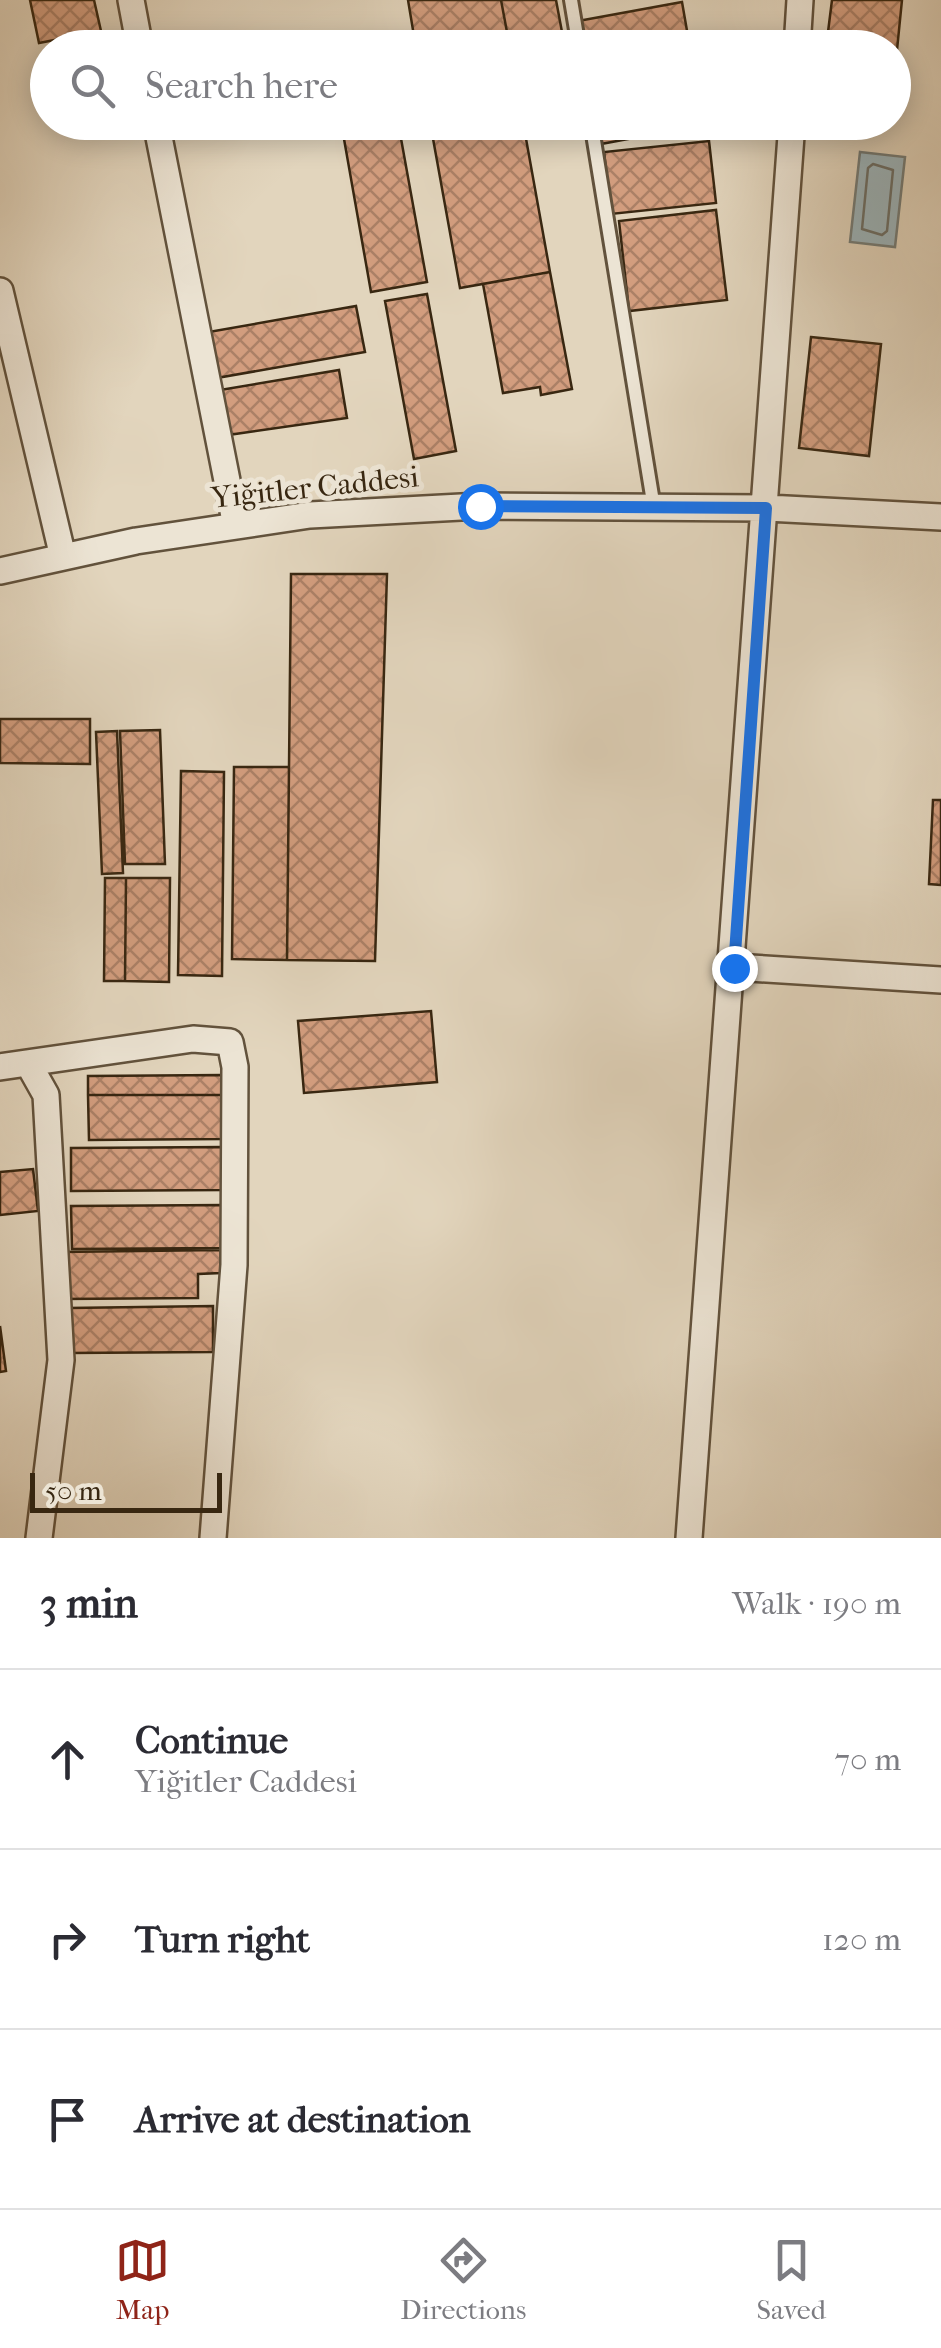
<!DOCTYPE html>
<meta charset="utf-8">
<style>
:root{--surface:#fff;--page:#f2f2f3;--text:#2b2b33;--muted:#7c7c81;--line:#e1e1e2;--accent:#8f2418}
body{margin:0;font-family:"IM FELL French Canon",serif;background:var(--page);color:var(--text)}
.scale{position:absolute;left:30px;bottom:25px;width:192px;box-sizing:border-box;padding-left:10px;border:5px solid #382711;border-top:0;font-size:28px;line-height:35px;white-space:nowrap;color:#382711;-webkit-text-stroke:8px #ece4d4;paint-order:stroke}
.stop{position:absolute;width:30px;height:30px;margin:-22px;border:8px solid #1a73e8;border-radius:50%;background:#fff}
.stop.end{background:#1a73e8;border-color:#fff;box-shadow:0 2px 10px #0008}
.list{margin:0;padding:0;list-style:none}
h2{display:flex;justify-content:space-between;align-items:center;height:130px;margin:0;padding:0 40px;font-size:42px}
h2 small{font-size:32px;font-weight:400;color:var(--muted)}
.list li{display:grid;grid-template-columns:65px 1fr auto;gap:30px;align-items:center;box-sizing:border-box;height:180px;padding:0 40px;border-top:2px solid var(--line)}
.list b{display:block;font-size:38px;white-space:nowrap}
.list p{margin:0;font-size:32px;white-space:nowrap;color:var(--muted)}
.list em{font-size:32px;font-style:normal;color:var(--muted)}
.icon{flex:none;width:55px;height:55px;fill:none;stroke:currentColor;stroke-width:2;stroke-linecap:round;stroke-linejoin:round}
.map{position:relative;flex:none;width:941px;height:1538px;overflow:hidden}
.search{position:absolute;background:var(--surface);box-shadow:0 5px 25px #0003;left:30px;right:30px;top:30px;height:110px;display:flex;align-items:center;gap:25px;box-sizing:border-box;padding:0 35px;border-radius:55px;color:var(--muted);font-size:38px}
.sheet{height:670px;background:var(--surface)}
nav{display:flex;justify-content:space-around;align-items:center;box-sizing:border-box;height:140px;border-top:2px solid var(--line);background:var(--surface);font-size:28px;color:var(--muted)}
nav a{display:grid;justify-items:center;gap:5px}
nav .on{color:var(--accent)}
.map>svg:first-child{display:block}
.water{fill:#9bb5bd;stroke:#737c78;stroke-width:2.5}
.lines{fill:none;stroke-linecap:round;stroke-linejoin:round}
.shore{stroke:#6a6e67;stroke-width:2.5}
.building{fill:url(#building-cross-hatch);stroke:#382711;stroke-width:2.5}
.lane-casing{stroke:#62523c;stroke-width:18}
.street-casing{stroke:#62523c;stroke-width:30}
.lane{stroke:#ece4d4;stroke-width:12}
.street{stroke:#ece4d4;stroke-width:25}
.route{stroke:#1a73e8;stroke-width:12}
.labels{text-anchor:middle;stroke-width:10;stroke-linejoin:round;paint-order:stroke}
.street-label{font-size:30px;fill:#382711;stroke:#ece4d4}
</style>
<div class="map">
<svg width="941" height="1538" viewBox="0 0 941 1538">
<defs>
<pattern id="building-cross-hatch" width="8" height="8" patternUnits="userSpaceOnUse" patternTransform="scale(2.5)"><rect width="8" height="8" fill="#d29d7e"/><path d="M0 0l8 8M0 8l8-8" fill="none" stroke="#ab8066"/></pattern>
</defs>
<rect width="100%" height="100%" fill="#e2d5bd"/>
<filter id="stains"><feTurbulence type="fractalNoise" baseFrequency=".002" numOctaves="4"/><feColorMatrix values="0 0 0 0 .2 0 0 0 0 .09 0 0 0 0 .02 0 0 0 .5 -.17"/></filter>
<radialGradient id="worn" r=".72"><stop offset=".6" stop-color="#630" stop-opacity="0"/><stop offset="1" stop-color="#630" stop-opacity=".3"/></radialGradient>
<path class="water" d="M860,152l45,5 -10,90 -45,-5z"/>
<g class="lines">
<path class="shore" d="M873,164l20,6 -6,61 -5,4 -20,-6 6,-61z"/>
</g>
<path class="building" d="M30,0h64l7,31 -62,12z
M408,0h93l9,48h-94z
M501,0h55l9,48h-55z
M832,0h70l-8,80v-32h-68z
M682,2l8,46h-107l-5,-27z
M341,122h57l29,160 -56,10z
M430,122h93l27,150 -90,16z
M597,122h107v3l-103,19z
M709,141l7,62 -105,11 -7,-62z
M716,210l11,90 -98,11 -10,-90z
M550,272l22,117 -31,6 -1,-8 -37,6 -20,-109z
M427,294l29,157 -42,8 -29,-158z
M356,306l9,46 -154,27 -8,-46z
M811,337l70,7 -12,112 -70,-8z
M339,370l8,48 -119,17 -8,-45z
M291,574h96l-12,387 -88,-1z
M0,719h90v45l-90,-1z
M160,730l5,134h-40l-5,-133z
M117,731l6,142 -21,1 -6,-142z
M234,767h55l-2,193 -55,-1z
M181,771l43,1 -2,204 -44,-1z
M933,800h8v85l-12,-1z
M105,878h21l-1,103h-21z
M126,878h44l-1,104 -44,-1z
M431,1011l6,71 -133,11 -6,-72z
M222,1075v20h-134v-19z
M88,1095h134l1,44 -134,1z
M223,1147v43l-152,1v-43z
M33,1169l5,42 -38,4v-43z
M223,1205l1,43 -152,1 -1,-43z
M221,1250v23l-23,1v24l-137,1 -1,-47z
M213,1306v46l-143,1 -1,-45z
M0,1326l6,45 -6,1z"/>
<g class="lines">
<defs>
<path id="lane" d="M571,0l8,48
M591,122l63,386"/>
<path id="street" d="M131,0l9,48
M797,48l3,-48
M156,122l80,404
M0,291l63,266
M0,571l136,-30 174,-26 170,-9 287,2 174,9
M734,967l207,13
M28,1063l18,32 15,265 -22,178
M0,1067l193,-28 37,3 5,25 -1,198 -21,273
M689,1538l103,-1416"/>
</defs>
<use href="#lane" class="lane-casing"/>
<use href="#street" class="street-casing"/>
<use href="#lane" class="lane"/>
<use href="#street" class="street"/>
</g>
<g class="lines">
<path class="route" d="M480,506l286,2 -32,460"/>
</g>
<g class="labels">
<g class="street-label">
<text transform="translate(315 487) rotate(-6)" y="10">Yiğitler Caddesi</text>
</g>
</g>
<rect width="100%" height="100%" filter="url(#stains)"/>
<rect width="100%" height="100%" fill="url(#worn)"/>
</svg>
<div class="scale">50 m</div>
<div class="stop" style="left:480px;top:506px"></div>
<div class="stop end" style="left:734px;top:968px"></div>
<div class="search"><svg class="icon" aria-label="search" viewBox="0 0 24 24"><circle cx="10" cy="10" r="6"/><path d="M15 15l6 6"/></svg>Search here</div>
</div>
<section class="sheet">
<h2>3 min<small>Walk · 190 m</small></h2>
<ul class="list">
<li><svg class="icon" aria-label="ahead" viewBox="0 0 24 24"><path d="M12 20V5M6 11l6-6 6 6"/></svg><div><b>Continue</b><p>Yiğitler Caddesi</p></div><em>70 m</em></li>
<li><svg class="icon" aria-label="right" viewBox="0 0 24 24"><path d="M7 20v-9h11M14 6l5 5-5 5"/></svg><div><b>Turn right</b></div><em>120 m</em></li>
<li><svg class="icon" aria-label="arrive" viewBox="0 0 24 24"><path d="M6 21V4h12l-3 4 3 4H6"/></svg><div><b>Arrive at destination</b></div></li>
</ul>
</section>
<nav>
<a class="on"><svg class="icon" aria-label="map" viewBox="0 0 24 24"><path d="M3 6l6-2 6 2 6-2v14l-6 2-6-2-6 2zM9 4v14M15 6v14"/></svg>Map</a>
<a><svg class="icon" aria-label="directions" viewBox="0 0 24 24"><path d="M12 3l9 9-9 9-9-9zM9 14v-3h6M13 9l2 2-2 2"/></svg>Directions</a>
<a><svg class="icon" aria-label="saved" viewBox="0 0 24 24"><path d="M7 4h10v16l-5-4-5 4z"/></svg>Saved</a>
</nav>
